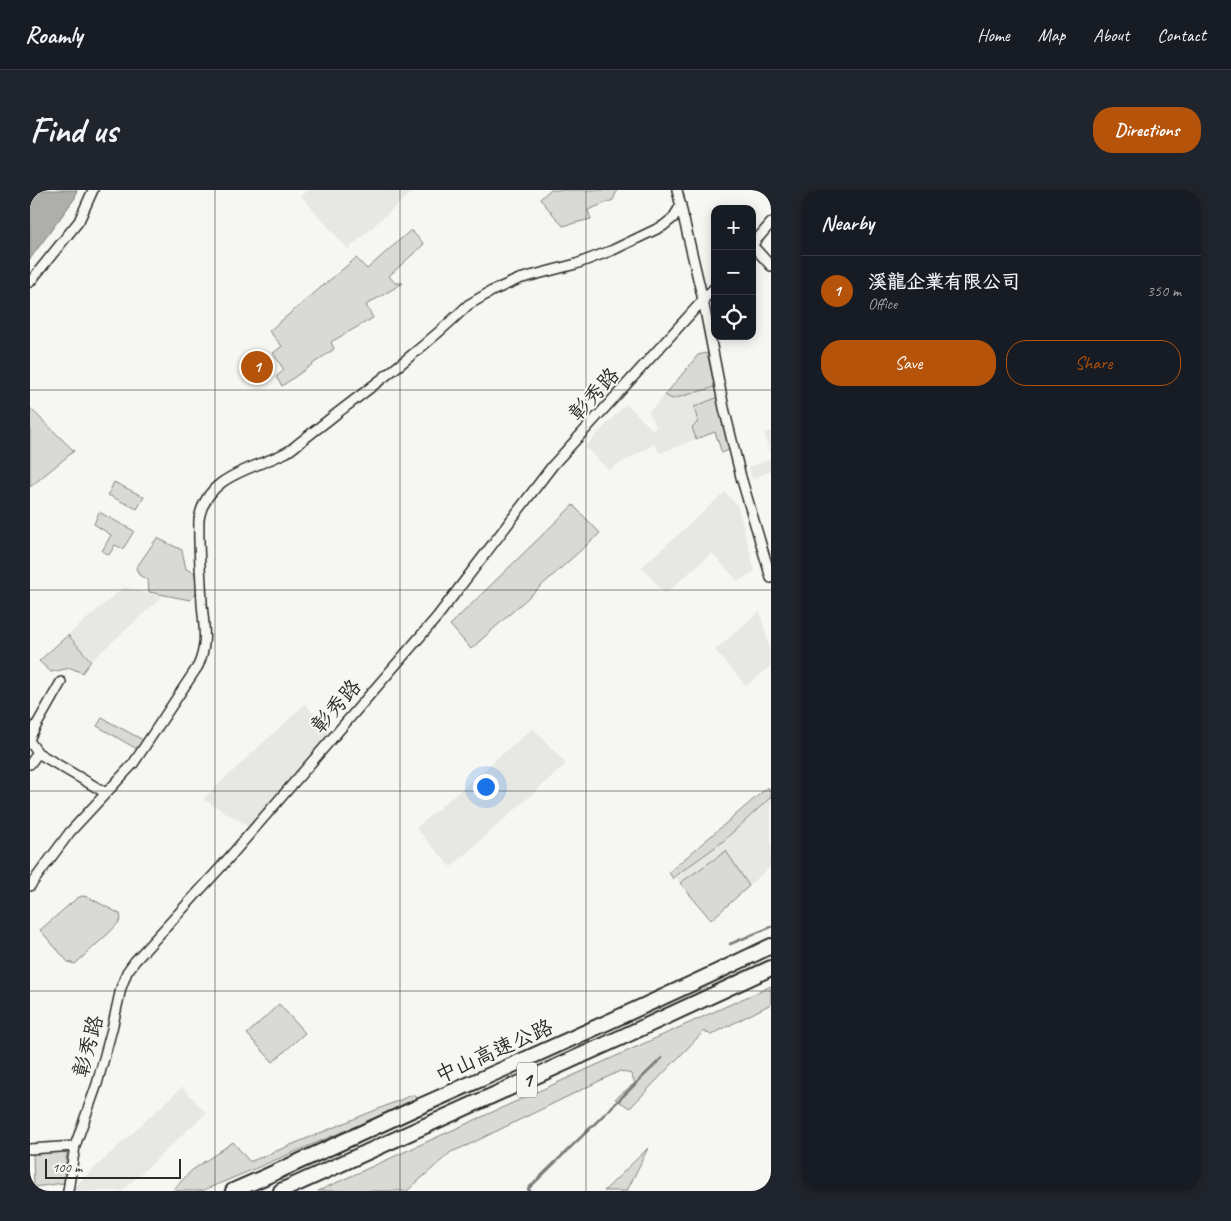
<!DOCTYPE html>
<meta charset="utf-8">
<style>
:root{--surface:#171b24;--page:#20242c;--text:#f1f3f6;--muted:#9ea1a6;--line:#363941;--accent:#b45309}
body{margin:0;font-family:Caveat,"LXGW WenKai TC",sans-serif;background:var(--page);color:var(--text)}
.controls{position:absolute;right:15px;top:15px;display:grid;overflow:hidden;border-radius:10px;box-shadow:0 2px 12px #0003}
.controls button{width:45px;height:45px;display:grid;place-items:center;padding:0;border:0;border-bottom:1px solid var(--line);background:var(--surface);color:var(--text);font:25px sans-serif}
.scale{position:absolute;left:15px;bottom:12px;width:136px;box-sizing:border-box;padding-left:5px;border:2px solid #2b2b2b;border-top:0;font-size:14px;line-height:18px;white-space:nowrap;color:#2b2b2b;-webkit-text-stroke:4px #f6f6f2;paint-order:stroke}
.you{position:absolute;left:455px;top:596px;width:18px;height:18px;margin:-12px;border:4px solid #fff;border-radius:50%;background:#1a73e8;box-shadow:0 0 0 8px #1a73e833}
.badge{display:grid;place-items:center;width:32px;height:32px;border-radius:50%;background:var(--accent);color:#fff;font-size:16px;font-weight:700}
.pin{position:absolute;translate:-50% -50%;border:2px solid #fff;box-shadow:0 1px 5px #0006}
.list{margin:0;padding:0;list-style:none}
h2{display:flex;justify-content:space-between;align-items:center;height:65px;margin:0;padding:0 20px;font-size:21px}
h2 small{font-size:16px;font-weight:400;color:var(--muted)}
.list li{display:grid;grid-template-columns:32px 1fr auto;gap:15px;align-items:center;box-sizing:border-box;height:70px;padding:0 20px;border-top:1px solid var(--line)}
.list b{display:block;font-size:19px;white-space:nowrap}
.list p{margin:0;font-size:16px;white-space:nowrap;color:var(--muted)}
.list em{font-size:16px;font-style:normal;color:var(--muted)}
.actions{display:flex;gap:10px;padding:15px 20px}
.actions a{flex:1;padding:11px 0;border:1px solid var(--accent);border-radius:20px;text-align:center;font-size:18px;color:var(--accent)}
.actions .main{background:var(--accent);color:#fff}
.icon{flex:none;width:28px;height:28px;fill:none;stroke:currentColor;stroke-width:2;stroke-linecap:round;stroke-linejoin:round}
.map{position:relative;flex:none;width:741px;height:1001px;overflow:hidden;border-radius:20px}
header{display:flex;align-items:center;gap:30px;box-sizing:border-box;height:70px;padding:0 25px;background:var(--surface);border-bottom:1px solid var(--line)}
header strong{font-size:24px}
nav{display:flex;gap:28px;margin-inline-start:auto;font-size:18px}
.intro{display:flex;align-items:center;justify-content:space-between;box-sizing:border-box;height:120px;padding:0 30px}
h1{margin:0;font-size:35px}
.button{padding:12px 22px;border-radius:20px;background:var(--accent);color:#fff;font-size:18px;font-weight:700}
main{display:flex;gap:30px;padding:0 30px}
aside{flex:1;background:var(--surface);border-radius:20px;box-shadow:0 2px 12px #0003}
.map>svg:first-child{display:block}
.built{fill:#e7e7e3}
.green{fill:#d9d9d5;stroke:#828280}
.water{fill:#aeaeab;stroke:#7a7a78}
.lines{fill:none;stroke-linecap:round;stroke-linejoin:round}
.stream{stroke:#7a7a78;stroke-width:2.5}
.minor-casing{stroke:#2b2b2b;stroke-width:12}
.highway-casing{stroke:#2b2b2b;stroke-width:18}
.minor{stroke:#f6f6f2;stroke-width:9}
.highway{stroke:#f6f6f2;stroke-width:14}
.grid{fill:none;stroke:#2b2b2b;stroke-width:1;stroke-opacity:0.55}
.labels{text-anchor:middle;stroke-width:4;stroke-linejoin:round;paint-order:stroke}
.shield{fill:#f6f6f2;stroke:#686867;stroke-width:1}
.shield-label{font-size:20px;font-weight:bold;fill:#2b2b2b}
.street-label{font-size:21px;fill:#2b2b2b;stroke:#f6f6f2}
</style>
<header>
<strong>Roamly</strong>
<nav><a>Home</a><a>Map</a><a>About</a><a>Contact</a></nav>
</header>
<div class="intro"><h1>Find us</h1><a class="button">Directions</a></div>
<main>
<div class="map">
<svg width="741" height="1001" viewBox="0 0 741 1001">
<rect width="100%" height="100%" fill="#f6f6f2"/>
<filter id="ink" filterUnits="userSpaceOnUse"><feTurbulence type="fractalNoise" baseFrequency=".02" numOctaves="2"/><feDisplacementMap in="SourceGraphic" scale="10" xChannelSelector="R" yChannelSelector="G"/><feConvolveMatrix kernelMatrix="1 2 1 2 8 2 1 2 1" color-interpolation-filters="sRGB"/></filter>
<g filter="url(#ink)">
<path class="built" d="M277,0h107l-66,59 -47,-53z
M685,197l3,10 -20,25 -6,5 4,12 -36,14 -6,-9 -45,26 -24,-23 41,-43 27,26 3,-3 -7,-15 16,-17 7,4z
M741,241v40l-19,8 -3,-12 22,-8 -7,-26z
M695,302l13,15 17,64 -17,10 -26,-28 -47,41 -23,-27z
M94,397l38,10 -71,64 -23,-26z
M730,421l11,44v11l-25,20 -31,-36z
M275,514l25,28 -82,94 -45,-27z
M503,538l33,36 -115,103 -35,-39z
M741,607v69l-22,20 -23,-35 -46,32 -5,-7 46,-33z
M152,897l24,26 -84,78h-50v-2z"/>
<path class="green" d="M520,0h65l2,1 -4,9 -25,10 3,9 -28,7 -23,-27z
M381,40l13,14 -35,32 6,7h8l-37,22 7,13 -42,24 3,7 -52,37 -6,-9 8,-7 -11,-17 9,-7 -13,-15 87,-73 11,11z
M677,163l8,34 -43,12 -7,-4 33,-40z
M688,207l13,52 -9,4 -7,-21 -19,7 -4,-12 6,-5 -4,-15z
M0,218l44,43 -44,36z
M84,292l30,15 -7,12 -29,-14z
M543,315l27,28 -129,116 -21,-24z
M69,322l35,19 -11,18 -8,-4 -6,10 -7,-4 9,-16 -17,-11z
M127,348l25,12 4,19 9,4c1,11 5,20 -5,27l-41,-8 -1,-12 -9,-5 -3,-7z
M38,445l23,26 -9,12 -11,-5 -20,4 -12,-11z
M72,528l41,22 -6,9 -40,-23z
M738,597l3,6v4l-50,46 -46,33 -2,3 -4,-7z
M696,661l23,35 -38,34 -31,-37z
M52,706l6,1 32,17 1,6 -11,12 -35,32 -7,-2 -28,-32 37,-32z
M741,796v18l-60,31 -7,-4 -74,77 -15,-9 20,-16 -4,-9 -11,-3 -152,74 -17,7 -44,39h-89z
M249,814l26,29 -32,29 -26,-28z
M382,905l8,4 -218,92h-30l19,-20 42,-29 16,19h3z
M618,958l-21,43h-23z
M37,960l-3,33 -30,4 -1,-35z"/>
<path class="water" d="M0,0h47l-2,8 -45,61z"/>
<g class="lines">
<path class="stream" d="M700,754l41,-17
M500,1001l-2,-2 134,-131"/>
<defs>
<path id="minor" d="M647,0l26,110 21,108 17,69 30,101
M722,55l19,-22
M722,55l19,21
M0,92l49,-61 14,-31
M0,548l2,-5 29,-51
M0,552l8,11 -8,11
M8,563l68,40
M0,696l40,-54 63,-68 65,-98c10,-23 6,-38 4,-62 -1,-28 -4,-57 -3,-85 8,-44 52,-49 86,-66 7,-3 12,-9 18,-13 11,-9 22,-17 33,-26 46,-35 91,-69 132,-109l24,-14 27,-12 57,-15 37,-14 50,-24 10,-8 8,-13
M0,959l45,-3
M38,1001l7,-45 22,-62 15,-55 9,-41 6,-16 8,-11 86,-94 216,-250 116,-152 162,-178"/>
<path id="highway" d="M203,1001c62,-27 122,-55 183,-83 119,-53 238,-105 355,-162
M251,1001l339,-153 151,-70"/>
</defs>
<use href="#minor" class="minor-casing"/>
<use href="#highway" class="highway-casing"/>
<use href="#minor" class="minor"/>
<use href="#highway" class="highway"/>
</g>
</g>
<path class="grid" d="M185,0v1001M370,0v1001M556,0v1001M0,200h741M0,400h741M0,601h741M0,801h741"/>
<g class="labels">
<rect class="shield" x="487" y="872.5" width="20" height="35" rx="4"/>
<g class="shield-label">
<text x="497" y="897">1</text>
</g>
<g class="street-label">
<text transform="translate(564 204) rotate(-48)" y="7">彰秀路</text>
<text transform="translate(306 516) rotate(-49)" y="7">彰秀路</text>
<text transform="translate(58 856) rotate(-75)" y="7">彰秀路</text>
<text transform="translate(464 861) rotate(-24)" y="7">中山高速公路</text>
</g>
</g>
</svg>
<div class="controls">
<button>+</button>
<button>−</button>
<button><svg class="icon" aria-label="locate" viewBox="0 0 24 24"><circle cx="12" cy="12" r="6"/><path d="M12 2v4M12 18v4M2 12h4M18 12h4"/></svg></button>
</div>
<div class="scale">100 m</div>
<div class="you"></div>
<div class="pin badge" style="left:227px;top:177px">1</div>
</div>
<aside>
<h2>Nearby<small></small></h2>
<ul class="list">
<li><span class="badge">1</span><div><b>溪龍企業有限公司</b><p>Office</p></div><em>350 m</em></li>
</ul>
<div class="actions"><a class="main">Save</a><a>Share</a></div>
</aside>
</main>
